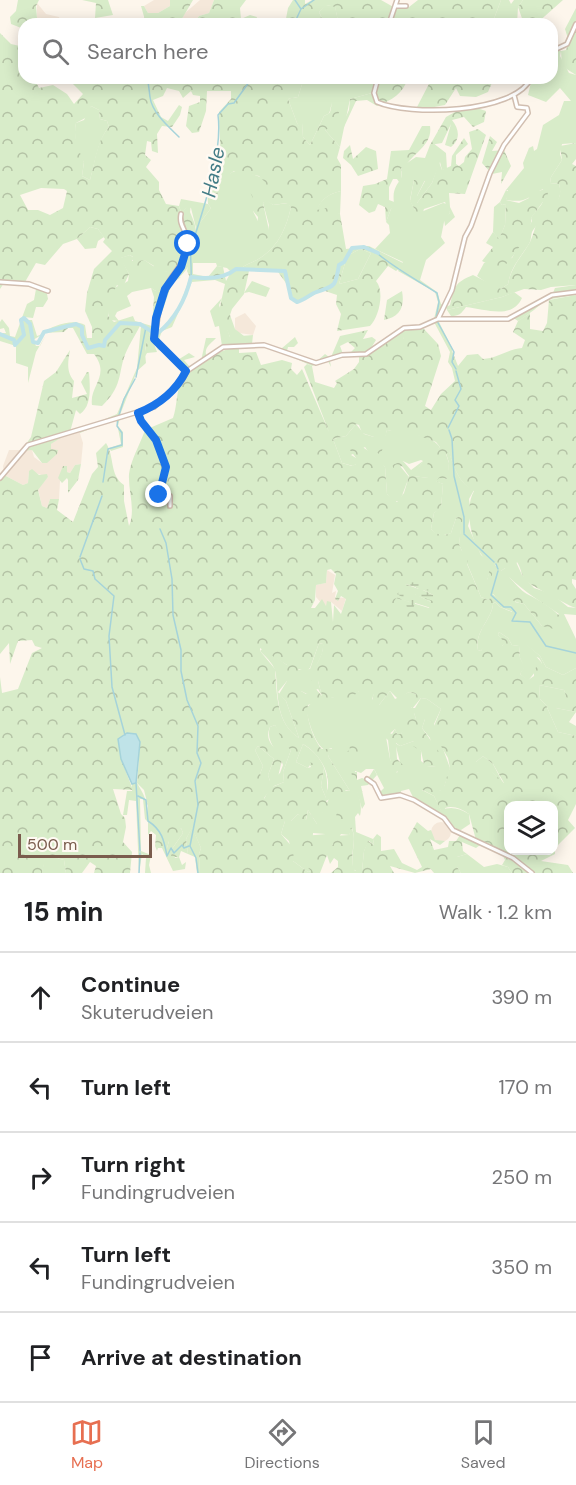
<!DOCTYPE html>
<meta charset="utf-8">
<style>
:root{--surface:#fff;--page:#f6f6f6;--text:#202124;--muted:#757577;--line:#e0e0e0;--accent:#e76f51}
body{margin:0;font-family:"DM Sans",sans-serif;background:var(--page);color:var(--text)}
.controls{position:absolute;right:18px;bottom:18px;display:grid;overflow:hidden;border-radius:12px;box-shadow:0 3px 15px #0003}
.controls button{width:54px;height:54px;display:grid;place-items:center;padding:0;border:0;border-bottom:2px solid var(--line);background:var(--surface);color:var(--text);font:30px sans-serif}
.scale{position:absolute;left:18px;bottom:15px;width:134px;box-sizing:border-box;padding-left:6px;border:3px solid #7a5c4d;border-top:0;font-size:16px;line-height:21px;white-space:nowrap;color:#7a5c4d;-webkit-text-stroke:4px #fffaf3;paint-order:stroke}
.stop{position:absolute;width:18px;height:18px;margin:-14px;border:4px solid #1a73e8;border-radius:50%;background:#fff}
.stop.end{background:#1a73e8;border-color:#fff;box-shadow:0 2px 6px #0008}
.list{margin:0;padding:0;list-style:none}
h2{display:flex;justify-content:space-between;align-items:center;height:78px;margin:0;padding:0 24px;font-size:26px}
h2 small{font-size:20px;font-weight:400;color:var(--muted)}
.list li{display:grid;grid-template-columns:39px 1fr auto;gap:18px;align-items:center;box-sizing:border-box;height:90px;padding:0 24px;border-top:2px solid var(--line)}
.list b{display:block;font-size:22px;white-space:nowrap}
.list p{margin:0;font-size:20px;white-space:nowrap;color:var(--muted)}
.list em{font-size:20px;font-style:normal;color:var(--muted)}
.icon{flex:none;width:33px;height:33px;fill:none;stroke:currentColor;stroke-width:2;stroke-linecap:round;stroke-linejoin:round}
.map{position:relative;flex:none;width:576px;height:873px;overflow:hidden}
.search{position:absolute;background:var(--surface);box-shadow:0 3px 15px #0003;left:18px;right:18px;top:18px;height:66px;display:flex;align-items:center;gap:15px;box-sizing:border-box;padding:0 21px;border-radius:18px;color:var(--muted);font-size:22px}
.sheet{height:528px;background:var(--surface)}
nav{display:flex;justify-content:space-around;align-items:center;box-sizing:border-box;height:84px;border-top:2px solid var(--line);background:var(--surface);font-size:16px;color:var(--muted)}
nav a{display:grid;justify-items:center;gap:3px}
nav .on{color:var(--accent)}
.map>svg:first-child{display:block}
.residential{fill:#f5e8da}
.grass{fill:#d8ecc9;fill-rule:evenodd}
.forest{fill:url(#forest-crowns);fill-rule:evenodd}
.wetland{fill:url(#wetland-marsh)}
.water{fill:#bfe3e8;stroke:#a5d3da;stroke-width:1.5}
.lines{fill:none;stroke-linecap:round;stroke-linejoin:round}
.stream{stroke:#a5d3da;stroke-width:1.5}
.river{stroke:#bfe3e8;stroke-width:4}
.minor-casing{stroke:#d1beb0;stroke-width:6}
.minor{stroke:#fff;stroke-width:3}
.route{stroke:#1a73e8;stroke-width:8}
.labels{text-anchor:middle;stroke-width:5;stroke-linejoin:round;paint-order:stroke}
.water-label{font-size:20px;font-style:italic;fill:#437c86;stroke:#fffaf3}
</style>
<div class="map">
<svg width="576" height="873" viewBox="0 0 576 873">
<defs>
<pattern id="forest-crowns" width="20" height="18" patternUnits="userSpaceOnUse" patternTransform="scale(1.5)"><rect width="20" height="18" fill="#d8ecc9"/><path d="M2 6a3 3 0 1 1 6 0M12 15a3 3 0 1 1 6 0" fill="none" stroke="#b4c2a5"/></pattern>
<pattern id="wetland-marsh" width="20" height="14" patternUnits="userSpaceOnUse" patternTransform="scale(1.5)"><rect width="20" height="14" fill="#d8ecc9"/><path d="M1 5h8M5 5V1M11 12h8M15 12V8" fill="none" stroke="#b4c2a5"/></pattern>
</defs>
<rect width="100%" height="100%" fill="#fdf6ec"/>
<path class="residential" d="M154,0h16v6l-12,7h-10l-4,-7z
M200,0h14l-5,13 -10,3 -6,8 -13,-2 5,-9z
M37,3l9,11 13,3 2,7 -22,-3 -2,-3z
M245,313l11,13 -3,9 -14,-2 -4,-4v-11z
M79,430l4,13 -2,21 -6,1 -5,8 -3,-1 -7,9 -1,18h-9l-3,9 -5,-2 -4,-17 10,-12 -19,-6 -1,12 -5,2 -19,-10 -1,-9 6,-16h23l2,7 8,6 9,-19 11,-8z
M327,570l8,5 -3,18 4,-2 -1,6 11,1 -4,13 -11,-9 -5,4 -3,-1 -7,-8v-12l10,-2z
M431 832a10 10 0 1 1 20 0a10 10 0 1 1-20 0Z"/>
<path class="grass" d="M501,0h8l2,4 3,-4h9l-5,7 -1,17h-25z
M326,5l9,1 3,15 5,3h-24l4,-4 -4,-8z
M552,48l9,3 -1,5 9,17 7,2v68l-14,1 -2,10 2,6 -11,17 -1,6 9,1c7,22 -18,32 -27,48 -1,3 -1,7 -2,10 -8,14 -19,24 -22,42l-7,5 -7,-1 -17,-12 7,-13 28,-5 20,-37 -1,-3c7,-12 16,-13 12,-29 -17,9 -16,14 -37,11l2,-10h-2l18,-22 -1,-5 6,-15 4,-2 1,5 3,-2 6,-24 16,-10 5,-14h7l-11,-13 -14,14 -18,-7 4,-17h20z
M304,78h73l-5,15 -22,6 -10,48 -15,-17 1,-3 6,-25 -2,11 -6,3 -14,29 -7,-8 -1,-14 -3,4 -2,-4 -9,-24 10,-2z
M91,106l8,4 1,9 7,2 2,6c-11,12 -14,36 -19,53l-8,-4 2,-14c-7,-9 -11,-27 -8,-39l8,-3z
M433,143l13,10 1,16 -5,1 -2,-8 -8,21 -15,20v-7l8,-15 -11,-1 -4,20 5,10 6,2 22,-9 5,1 2,9 -6,9 -3,15 4,6 -19,17 -6,20 17,12 4,12 5,3 -6,11h68l45,-25 2,-5 21,-3v10l-31,5c-4,5 -21,18 -27,21l-3,-2 -77,1 14,28v20l-4,-6 2,-10 -16,-30 -11,6 -14,1 -6,10 -21,6 -18,11 -12,-1 -22,6 1,6 -3,-6 -16,5 -42,-19h-42l-35,21 -13,16 -1,5 -3,-1 -18,18 -16,7 -2,4 12,12 -7,1 -9,-16 -16,3 -2,9 5,6v15l-12,4 -2,-3 12,-4 -5,-26 -36,15 -1,-3 38,-16 20,-46 4,-42 7,4 2,5c-6,9 -5,19 -4,28l-9,8 -17,44c19,-2 62,-20 62,-43l-20,-21 -4,-1 -5,-9c3,-10 12,-12 18,-21 8,-13 14,-27 18,-41l3,3 -20,45 -10,4 -4,11 18,19 13,-8 6,4 -11,3 6,7 11,-6 5,-23h10c-3,4 -14,10 -9,19l15,-11 -3,-20 -4,1 -5,-16 12,-13 -3,7 11,32 23,-2 -1,9 29,5 14,-12 3,6 -4,4h-6l-1,4 29,11 9,-8 4,3 15,-4 21,1 37,-26 21,-4 11,-5 4,-17 -3,-10 -37,-21 5,-9 -28,-13 15,-16 -1,-8 -3,-3 5,-13 6,-6h-3c-2,-14 3,-18 8,-26l-1,-10 15,-10 9,1 5,-13z
M241,170l22,8 2,3 -12,17v13l14,29 2,-15 -6,-22 4,-3 6,5 15,-2 3,4c-6,27 -17,47 -43,57 -7,3 -8,7 -17,8l-4,-4 -10,-2 -1,-3h-23l-3,-3c0,14 -26,26 -34,43v-12l-5,-3 -19,4 -5,4 4,10 -14,6 -2,4 4,5 -9,-1c-4,-8 -2,-26 6,-33 2,-1 8,-3 12,-6l1,-7 -9,-16 10,-3 4,3 -2,3 12,-1c17,10 17,17 37,5l15,-37 -5,-20 -3,-1 -7,5 -2,-6 2,-7 27,5 3,4 -11,15c20,-13 13,-51 41,-53z
M341,191l-1,23 -24,-3c5,-12 12,-17 25,-20z
M500,202l2,3 4,-1 -1,21 -6,15 -6,-8 1,-25z
M90,227l8,2 6,8 -6,4 -2,7 -11,1 -8,-10z
M360,249l11,4 -13,26 -19,5 8,-28z
M27,281l19,8 2,10 -5,8h-7l-3,11 -9,-1 -2,3h10l5,16 6,-2 -10,6 3,6h4l6,-11 -10,17 -8,31v-16l-12,-4v-17l-16,-5v-8h6l-2,-5 -4,1v-7l2,-3 7,9 1,8 5,1 12,-33 7,-4 2,-11 -14,-5z
M252,281l18,7 -4,9 -17,-5 -5,1z
M514,292l8,6c-10,22 -37,11 -56,9 -5,7 -7,9 -15,9l-4,-6 55,-13z
M356,424l8,10 10,3 6,14 7,-21c16,2 43,4 53,17 -10,8 -13,19 -12,31l-15,-2 10,-15 -2,-1 -12,4 -6,-3 -3,5 9,11 -9,24h-6l-7,-7 -2,-27 -14,-11 -6,-9 -14,8 5,3v6l-3,2 -11,-3 -9,-24 13,-3z
M449,451c4,15 11,34 25,39l-5,9 2,15 -3,12 13,29 11,8 -5,18 7,-17 7,7 4,-3 8,1 3,-7 6,13 12,13 18,6 16,13 8,1v7l-12,-1 12,25v29l-13,7 -17,-8 -6,-11 -16,-13 18,20 -14,18 -8,-7 4,-7 -4,-9 -1,-12 -7,-1 -4,-7 -9,-6 -1,3 8,8 -4,3h-18l-3,5 -3,-1c-4,-18 14,-31 15,-46l2,-2 5,5 12,5v-6l-7,-1 -12,-11 -4,6 -8,-3 -22,-53 3,-28 -6,2 -5,15c-8,3 -14,4 -20,-4l3,-16 7,-6 2,-23 -8,-3 4,-4 8,2 2,-16 -3,-10zM509,577c16,15 32,25 50,37l-17,12 -18,-22 -9,-2 1,-14z
M319,643l4,1c1,16 -10,18 -9,37h4l4,15 -4,-7 -11,5 -6,-3 -3,-21 12,-1z
M263,648l24,17v16l-9,11 8,9 13,37c-22,-14 -21,-40 -23,-63 -1,-10 -9,-17 -16,-24z
M539,685l25,5 5,13 -13,5 20,4 -7,10 7,4v10l-18,-4 -12,-27 -6,-6z
M359,691h16l-3,8 7,6 11,-14 5,8 14,-7 7,2 -5,14h4l6,-10 6,1 14,10 -7,15 16,44 -7,23 -21,-1 12,6 7,14c10,-4 18,-2 28,4l1,10 -12,8 -11,-13 -33,-20 -5,-10 -8,2v3l-18,2 -3,-4 4,-4 -10,-19h-8l-5,4 -6,-2c-2,17 9,29 5,45l-2,-3 -3,4 1,15 17,7 1,6 -5,-4 -5,10 -2,20 -3,2 -6,-4c-3,-15 4,-27 -1,-41l-3,7 -8,-1 -8,12 -3,-1 -5,-11 -12,-1 -2,38 -3,1 -15,-11 -4,-20 -8,-7 4,-13h6l7,-7 8,6 2,-10 9,14c7,-13 9,-23 18,-34l15,1 -22,-35 4,-8 -7,2c-10,-5 -17,-30 -19,-41 10,-16 38,-9 53,-18zM414,713l2,6h9l-3,9 8,10 6,29 -9,-1 -6,-5v-10l-7,-10 -14,5 -5,-3 5,19 -3,11 -7,-14 -4,-22 9,-8 2,5h4z
M275,725l16,25 -8,22 1,10 -10,4 -11,13 -3,-25 3,-8 -8,-16 3,-4 16,13 -6,16 2,6 10,-8 3,-8c-5,-14 -18,-24 -13,-38z
M303,744c21,13 27,31 23,54l-5,-12 3,-18 -14,-3 -2,3 -12,-6z
M483,756l10,8 10,19c-15,-14 -8,-12 -27,-10v-11z
M137,783c9,15 11,20 11,39l-3,-3 -2,-20h-3l1,52 10,4 -2,10 2,8h-6l1,-15 -4,-4 -3,19 -3,-72 -7,-1 -2,15h-4l4,-24h5v-7z
M192,827l9,21 -2,6 1,19h-3l-2,-16 -7,-3 -2,-15z
M181,828l2,5 -11,16 3,9 4,-1 3,8 4,-3 -1,7 -12,2 -11,-23h5l2,-7z
M467,854l17,13 13,-3 11,3 4,6h-51l-4,-6v-10z
M45,855l19,5 2,13h-24z"/>
<path class="forest" d="M18,0h21l-3,6 1,12 7,6h-20v5l-13,-5 -1,-7 6,-6z
M82,0h26l5,15 -18,3 1,-15z
M170,0h23l-13,22 9,2h-52l8,-4 -4,-14h3l4,7h10l12,-7z
M214,0h32l-6,8 1,11 9,-4 7,2 -2,7h-62l6,-8 10,-3z
M293,0h12v4l7,-4h69l16,9 12,-2 9,-7h83l-9,24h-149l-5,-3 -3,-14 -8,-2 -8,7 4,8 -4,4h-34l3,-16z
M523,0h40l-27,24h-12l-6,-17z
M576,8v67l-14,-9 -1,-15 5,-1 3,-8 -4,-13z
M0,33l11,11 13,3v31h10l5,10 14,-3 14,9 7,10 9,-10 -16,-16h237l-6,19 -10,2 9,24 2,3 3,-4 1,15 7,8 14,-29 6,-3 6,-16 3,1 1,12 -7,16 -8,4 15,17 -3,11 4,7v26c-12,3 -19,7 -24,19l9,-2 14,6 6,35 23,-3 36,18 -9,7 -8,-5 -12,15c9,10 3,36 -6,45l-33,5 4,-17 -5,-10 1,-9 -15,-5 -15,9 -13,2 -6,-15 -12,-17 -27,2 -5,23 -12,15 -2,6 5,14 9,7 -6,4 -8,-3 -11,-26 6,-27 -10,-4 -23,2 -5,-11 2,-11 4,1v13l15,3 9,-11 6,1 3,14 5,-9c8,-1 10,-5 17,-8 26,-10 37,-30 43,-57l-4,-4 -14,2 -6,-4 -4,2 7,32 -6,8 -8,-3 2,-23 -5,-6v-13l-5,-10 3,-4 8,4 5,-7 -5,-5 -25,-5c-20,13 -16,37 -31,54l-3,-2 11,-15 -3,-4 -1,-16 11,-4c5,-24 1,-48 1,-72l12,-13v-8h-24l-1,20 -7,21 -7,1 -6,-7 3,-20 11,-4v-6l-7,-1 -2,-4 -8,7 -4,-7 -12,-3 -4,8 -10,4 8,17 7,4 11,-16 3,2 -2,8 -8,12 -10,-1 -5,8 1,19 -6,-2 -1,-9 -4,-1 -2,14 6,5 -5,7 13,15v8l7,14 13,2 2,6 10,-8 -1,8c8,19 7,18 -1,38l-5,3 -3,12 -6,6 -25,2 4,-7 -10,-6 -3,1 -2,10 -6,-4v-10l-3,-2 -9,3 8,16 -7,15 -5,-4 -6,12 -3,19 6,6 19,-6 2,5 17,5 2,-29 -3,-9 5,3v12l4,-11 5,-2 6,-11 10,-2 -9,6 -13,38 -1,13 -5,7 4,11 -10,1 -3,5 3,-19 3,-4 -2,-5 -8,-4c-3,6 -8,14 -11,20 -13,24 -3,37 -27,60l-10,-1c-3,-19 19,-29 2,-51h-7l-14,-26h-5l-4,4 -22,1c10,-7 31,-15 43,-8l2,13h5v-11l-7,-16 2,-18 7,-24 18,-18 -9,-9 2,-3 -7,-10 -8,-2 -13,12 -14,5 -18,21 -9,-2 -11,19 -21,1 -4,6zM91,106l8,4 1,9 7,2 2,6c-12,13 -14,35 -19,53l-8,-4 2,-14c-5,-11 -11,-25 -8,-39l13,-7zM41,188l23,1 3,2 -4,17 -13,7 -12,-5h-10l-8,-15zM360,249l11,4 -13,26 -19,5 8,-28z
M377,78h31c-5,16 -16,22 -31,28l-10,-6 -11,1 -12,26 -2,-2 7,-15 1,-11 22,-6z
M432,78h62l-6,14 -12,5 -16,-1 -4,-8 -11,17 -16,3 -12,-1z
M462,108h15l9,3 -2,11 -11,5 -9,-10 -12,3c7,9 9,19 -1,27l-6,-2 6,-21 -9,19 -12,2 16,-28z
M422,126h8c3,19 -17,27 -25,41l-4,1 1,12 -3,2 -2,-3h-4l-4,8v13l8,3v4l-6,2 -5,13 -1,-15 -7,-3 -3,7 -6,2 -10,-8 4,-19 12,-2 12,-5 4,-28 18,-1z
M478,129l8,6 -21,59 -16,-1 1,14 5,10 -10,9 -1,-7 6,-6 -5,-11 -21,7 -3,9h-8l2,-8 -5,-9 4,-21h11l-8,16v7l15,-20 7,-21 3,8 9,-4 1,-10 12,-18 4,6 -12,11v9l3,2 5,-4 1,-5 7,-8 -3,-17z
M490,136l7,6 -5,9 12,-1 7,16 -10,18 1,-12 -10,2 -10,-11z
M576,143v16l-4,5 4,2v119l-25,2 -10,3 -17,-1 -22,8 -55,13 -1,-3 4,-2c5,-19 4,-22 23,-30l28,14 7,-5c3,-17 14,-28 22,-42 4,-8 6,-19 9,-27 12,-10 25,-12 20,-31l-9,-1 1,-6 11,-17 -2,-14z
M350,145l3,14 13,-12 10,4 2,18 -20,7 -7,-11 -8,-7 1,-7z
M547,188l1,7 -17,23c3,11 -22,47 -32,52l-17,-9 11,-14 -7,-4 7,-11 6,7 6,-14 1,-21 -4,1 -2,-3 6,-12 3,2 -3,8 13,3 10,-5 1,-8 9,1z
M402,291c3,16 -2,26 -18,29l3,-20z
M576,295v285l-4,-1v4l4,6v19c-5,-1 -48,-24 -51,-28 -4,-6 -4,-12 -8,-18l-5,11 -7,-5 -4,3 -6,17 -2,-1 4,-21 -2,-2 -5,18 -3,-1 4,-18c-19,-9 -28,-54 -17,-72 -14,-6 -21,-25 -25,-39l-3,2 3,9 -1,16 -9,-1 -3,3 7,3 -2,24 -7,5 -3,16c6,7 12,7 20,4l5,-15 7,-3 -4,29 3,7 7,2 -2,11 14,33 8,3 3,-6 22,14 -1,4 -13,-5 -5,-5 -2,2c-1,15 -19,28 -15,46l3,1 2,-5h19l3,-3 -7,-8 1,-3 9,6 4,7 7,1 1,12 5,9 -5,7 8,6 6,-4v-7l8,-6 -3,-5 -15,-6v-10l16,14 6,11 17,8 13,-7v44l-20,-4 1,-6 11,1 -4,-13 -25,-5 1,14 6,6 12,27 18,4v68l-8,16 7,8 -20,20v6l-14,7 27,4 5,8h-61l-4,-6 -6,-2 3,-5 -5,-10 -24,-10 -7,-26c-7,-5 -16,-9 -24,-6l1,5h-4l-8,-17 -15,-8 -1,-9 2,-5 12,-2 5,3 -1,10 4,6c6,-2 6,-16 10,-23l-2,-10 -16,-27 9,-22 -14,-10 -6,-1 -9,11 -2,-4 6,-11 -7,-2 -11,7 -8,-8 -11,14 -4,1 -3,-4 2,-11h-15l-9,8 -16,-2 -26,8c-3,11 6,36 14,44h11l-5,7 22,35 -4,-1 -5,4 -6,-4 -3,8 -6,3 4,7 -3,5 -4,-1 -1,13 -5,-1 -9,-14 -4,17 -6,-1 -1,-4 5,-4 -4,-4 -7,7 1,6 -7,-6 -4,13 13,15 -1,12 15,11 3,-1c-8,-9 -15,-24 -7,-35l22,-2 7,12 1,-10 15,-1 2,-8c8,14 -4,30 4,44h7l2,-20 4,-10 6,4 -1,-6 4,-5 4,3v14l13,-2 8,14 15,7 5,-3 -14,-29 9,-16 11,9 3,-1 4,10 10,1 -5,4 -10,-6 4,11 14,-3 1,-6h7l4,-6 20,10 -4,3 -14,-6 1,9 4,3 -10,3v10l4,6h-27l-3,-4 -16,4 -25,-7 4,7h-63l7,-6v-6l-4,-3 -4,6 -3,-9 -7,18h-120l-1,-19 2,-6 -9,-20 -6,11 2,15 -7,-3 -2,6h-8l1,-8 11,-16 -2,-5 -7,13h-5l-2,7h-9l-1,3 -2,-5 1,-11 -5,-4 -3,4v-29l-4,-16 -7,-7 2,-24 -8,-26 -7,1 -6,6 3,19 12,31 -20,-1 8,25 4,4 1,9 -3,15 9,10 -2,21h-36l2,-7 -6,-4 -8,11h-16l-2,-13 -18,-5 -4,18h-42v-196l2,16 16,-4 14,-36 10,-5 -7,-2 -3,-6 -14,1 -8,23 -1,-21 -9,11v-175l4,-4 19,10 5,-2 1,-12 3,-2 7,6 8,-1 1,3 -10,13 4,16 5,2 3,-9h9l-2,11 16,12 19,-48 6,-7 -2,-14 10,-10c9,14 3,32 18,42v16l5,25c7,-16 -1,-34 0,-52 2,-15 11,-29 16,-44l28,-12c4,-11 3,-23 7,-33 7,-19 41,-38 59,-37v5l17,-1 5,13 21,-5 10,3 -1,6 6,6 5,-6 27,63 -25,-65 3,-3 5,2 3,16 19,6 3,-5 -2,-2 19,-12 5,-7v-5l9,-2 24,-17 11,1 2,-6 -3,-2 21,-3 15,16 3,12 -16,50 6,4 10,-16 14,-13 -3,-13 -1,-20 7,18 9,-11 11,-1 5,5c15,-1 25,-10 39,-11l3,-8 -12,-8 5,-11 12,-8v16l13,2 4,-8 2,-23zM356,424l3,1 3,8 12,4v14l7,4 6,-25 19,4 2,4 9,-3 19,7 4,5 -7,5 -9,19 4,7 -14,-2 9,-15 -12,9 -8,-9 -11,4 2,4 8,-3 7,10 -5,17 -7,9 -10,-8 -2,-27c-6,-8 -23,-24 -33,-22l-2,5 6,8v6l-4,2 -10,-3 -9,-24 13,-3zM331,569l5,5 -2,10 4,7 -3,8 3,2 3,-5 5,3 -5,15 -7,-9 -1,17 -2,-20 -4,-1 -1,5 -4,-7 -7,9h-4l4,-8 1,-15 10,-2 1,-13zM408,582l25,13 -14,1 12,6 -2,6 -33,-10 16,5 5,-7 -12,-12 14,4zM319,643l4,1c1,13 -10,22 -12,34l1,3h6l4,15 -7,-8 -9,6 -5,-3 1,-18 -4,-4 8,2 4,-3zM260,648l27,17v16l-8,13 7,7 13,37c-23,-15 -22,-44 -24,-69l-15,-18zM275,725l9,19 7,6 -8,22 1,10 -14,6 -6,11 2,-16 -6,-9 3,-8 -8,-16 3,-4 16,13 -6,16 2,6h7l6,-25c-9,-9 -19,-15 -13,-29zM303,744c14,8 26,25 25,41 0,6 -3,7 -2,13l-5,-12 3,-18 -3,-3 -13,-3 3,5 -3,1 -12,-6zM483,756l10,8 11,19 -15,-14 -13,4v-11zM508,806h46v44h-46z
M368,330l-5,9 9,-2 4,3 -8,13h-18l5,-5 -7,-6 -8,4 3,8 -12,3 9,-21z
M70,350c-2,11 -4,22 4,31l-2,17 15,-4 -6,-12 6,-10h2c1,15 3,34 -9,42l-4,-4 -6,22 -19,12v5l7,1 -1,4 -10,9h-5l-10,-13 -11,1 10,-14 13,-56 12,-9z
M81,464l-3,16 -10,13v-13l-1,-2 -5,5 -4,-5 5,-12h4v6l3,1 5,-8z
M509,577c5,5 12,14 18,17 14,7 30,16 39,30l-4,7 -20,-5 -18,-22c-8,-2 -16,-4 -19,-13h9l2,-3 -9,-5z
M414,713l2,6h9l-3,9 17,24 1,10 -4,5 -9,-1 -2,3 -4,-18 -8,-5 1,-5 -14,5 -4,-3 1,16 7,7 -9,7 -5,-14 -2,-19 -5,-4 2,-5 7,3 3,-5 2,5h4l8,-20z
M353,737l5,1 6,13 -3,18 -3,-1 -1,-10 -8,2 -5,-7 6,-3 -1,-7z
M374,769l3,6 -9,10 -7,1 4,18 -3,5 -11,-37h6v8l5,-2 5,2z
M342,803l5,1 -1,25 -2,2 -7,-5 -1,-19z"/>
<path class="wetland" d="M423,581l13,10 -13,-1 10,5v6l-14,-5 12,6v6l-16,-5 -2,6 -19,-7 2,-4 16,5 -15,-9 3,-3 16,4 -16,-9 5,-2 14,5 -11,-6z"/>
<path class="water" d="M127,733l9,1 4,8 -4,41 -4,1 -11,-25 -3,-20z"/>
<g class="lines">
<path class="stream" d="M295,0l6,9
M146,19l6,5
M294,24l7,-15 13,-9
M147,78c2,7 2,12 3,19 2,16 19,30 29,40
M378,254c18,15 39,26 59,39l2,9 -3,16
M191,277c1,-10 -2,-23 1,-32 11,-35 31,-92 26,-130l10,-11 6,-1 18,-25
M437,321l17,31 -2,10 4,7
M136,377l10,-50
M119,415l5,-16 11,-20
M448,428l11,-22 -4,-6 6,-11 -5,-18
M449,430l3,9 2,37 10,41v16
M103,482l5,-33 14,-4v-12l-5,-7 1,-8
M160,529l6,14 6,36 1,36 8,35v21l6,29 11,26 -1,27 4,10 -6,18 3,24 -8,41 6,12 2,15
M464,534l30,28
M80,557l22,-61
M80,559l4,10 9,2 2,8 19,17 -5,40 3,51 13,48
M496,564l2,5
M498,571l-7,24 13,12h7l5,6 -4,8 18,1 16,24 30,7
M136,783l4,68
M138,796l8,4 2,21c14,9 16,19 19,35l4,-8 3,5 8,-8 2,3 5,-2
M139,873l1,-20"/>
<path class="river" d="M158,333c17,-14 28,-35 33,-56 14,2 33,2 45,-8l49,2 6,27 6,4c7,-2 11,-6 17,-9 21,-8 21,-4 25,-28l5,-3 8,-14 12,-1 14,6
M0,334l14,6 1,5 9,-10 -3,-15 3,-2 6,6 3,18 5,1 6,-11 32,-8 6,3v8l6,13 11,-3 5,1 1,-6 15,-17 20,1 11,7"/>
<defs>
<path id="minor" d="M396,6h10
M389,24l8,-24
M552,51l15,-7 9,-20
M378,78l-4,15 3,9c31,14 138,12 154,-24
M181,214c-3,14 9,17 6,34 -3,17 -13,23 -20,37 -9,18 -9,36 -13,55l32,31
M0,282l29,2 19,7
M438,319l14,-29 13,-53 6,-11 19,-53 14,-28 24,-32 -1,-5 -10,-1 -3,-12
M138,413l3,8 15,19 10,27 -8,28 12,1v10
M0,478l28,-33 126,-38 27,-25 6,-11 36,-24 41,-2 52,18 26,-8 24,-1 38,-26 16,-1 18,-8h70l44,-24 24,-3
M367,779l7,5 7,14 19,-3 14,5 30,18 9,12 60,28 19,15"/>
</defs>
<use href="#minor" class="minor-casing"/>
<use href="#minor" class="minor"/>
</g>
<g class="lines">
<path class="route" d="M159,495l7,-28 -10,-27 -15,-19 -3,-8c20,-8 38,-22 48,-42l-32,-32 2,-21 9,-29 16,-22 7,-23"/>
</g>
<g class="labels">
<g class="water-label">
<text transform="translate(213 172) rotate(-79)" y="7">Hasle</text>
</g>
</g>
</svg>
<div class="controls">
<button><svg class="icon" aria-label="layers" viewBox="0 0 24 24"><path d="M12 4l9 5-9 5-9-5zM3 14l9 5 9-5"/></svg></button>
</div>
<div class="scale">500 m</div>
<div class="stop" style="left:188px;top:244px"></div>
<div class="stop end" style="left:159px;top:495px"></div>
<div class="search"><svg class="icon" aria-label="search" viewBox="0 0 24 24"><circle cx="10" cy="10" r="6"/><path d="M15 15l6 6"/></svg>Search here</div>
</div>
<section class="sheet">
<h2>15 min<small>Walk · 1.2 km</small></h2>
<ul class="list">
<li><svg class="icon" aria-label="ahead" viewBox="0 0 24 24"><path d="M12 20V5M6 11l6-6 6 6"/></svg><div><b>Continue</b><p>Skuterudveien</p></div><em>390 m</em></li>
<li><svg class="icon" aria-label="left" viewBox="0 0 24 24"><path d="M17 20v-9H6M10 6l-5 5 5 5"/></svg><div><b>Turn left</b></div><em>170 m</em></li>
<li><svg class="icon" aria-label="right" viewBox="0 0 24 24"><path d="M7 20v-9h11M14 6l5 5-5 5"/></svg><div><b>Turn right</b><p>Fundingrudveien</p></div><em>250 m</em></li>
<li><svg class="icon" aria-label="left" viewBox="0 0 24 24"><path d="M17 20v-9H6M10 6l-5 5 5 5"/></svg><div><b>Turn left</b><p>Fundingrudveien</p></div><em>350 m</em></li>
<li><svg class="icon" aria-label="arrive" viewBox="0 0 24 24"><path d="M6 21V4h12l-3 4 3 4H6"/></svg><div><b>Arrive at destination</b></div></li>
</ul>
</section>
<nav>
<a class="on"><svg class="icon" aria-label="map" viewBox="0 0 24 24"><path d="M3 6l6-2 6 2 6-2v14l-6 2-6-2-6 2zM9 4v14M15 6v14"/></svg>Map</a>
<a><svg class="icon" aria-label="directions" viewBox="0 0 24 24"><path d="M12 3l9 9-9 9-9-9zM9 14v-3h6M13 9l2 2-2 2"/></svg>Directions</a>
<a><svg class="icon" aria-label="saved" viewBox="0 0 24 24"><path d="M7 4h10v16l-5-4-5 4z"/></svg>Saved</a>
</nav>
